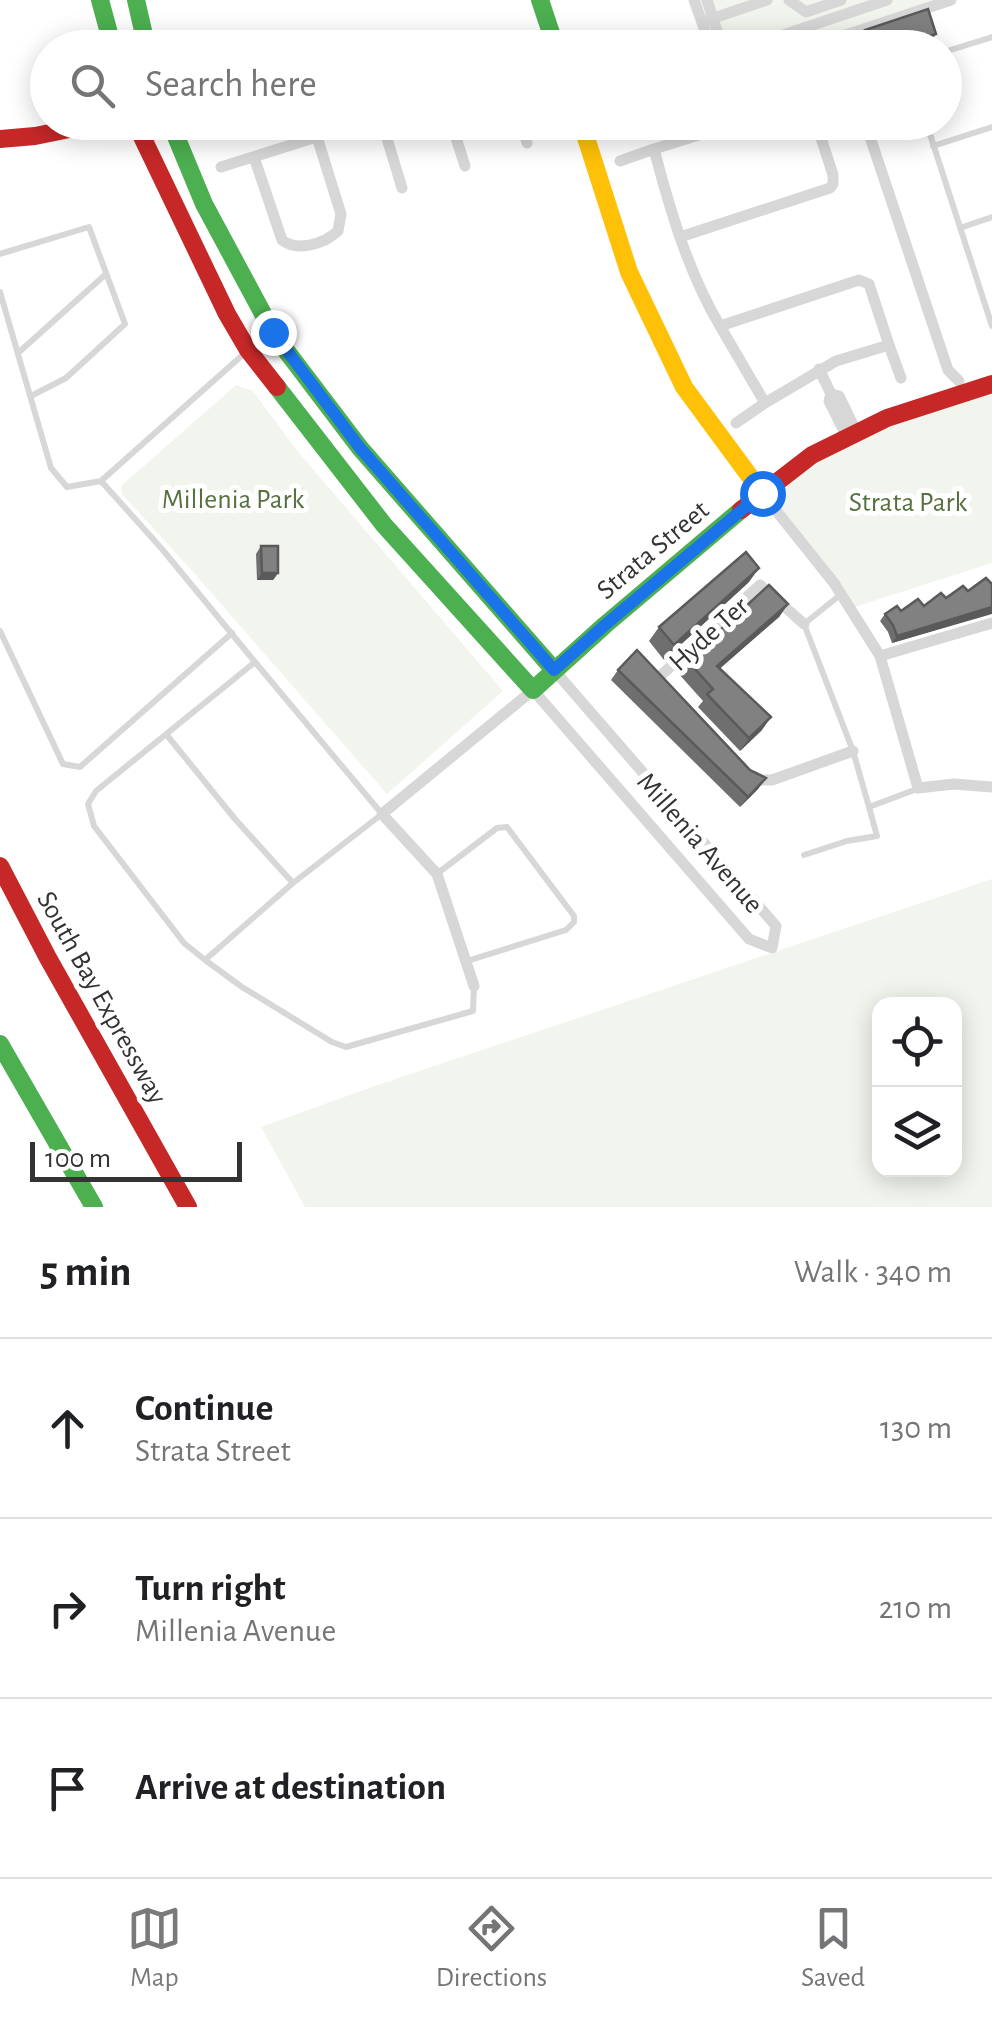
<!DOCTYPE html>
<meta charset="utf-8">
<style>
:root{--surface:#fff;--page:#f6f6f6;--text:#202124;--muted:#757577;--line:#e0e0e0;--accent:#7a7a7a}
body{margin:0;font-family:"Alegreya Sans",sans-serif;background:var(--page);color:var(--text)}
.controls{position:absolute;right:30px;bottom:30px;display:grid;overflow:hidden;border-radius:20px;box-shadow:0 5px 25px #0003}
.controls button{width:90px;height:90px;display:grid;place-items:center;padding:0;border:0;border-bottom:2px solid var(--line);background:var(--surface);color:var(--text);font:50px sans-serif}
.scale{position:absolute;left:30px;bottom:25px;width:212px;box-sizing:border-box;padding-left:10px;border:5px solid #333;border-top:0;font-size:28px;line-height:35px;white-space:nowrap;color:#333;-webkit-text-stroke:8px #fff;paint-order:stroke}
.stop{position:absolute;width:30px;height:30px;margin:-22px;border:8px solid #1a73e8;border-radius:50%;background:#fff}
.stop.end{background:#1a73e8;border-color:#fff;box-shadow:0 2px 10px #0008}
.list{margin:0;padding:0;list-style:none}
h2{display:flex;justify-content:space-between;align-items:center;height:130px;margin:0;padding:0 40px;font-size:42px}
h2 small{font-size:32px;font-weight:400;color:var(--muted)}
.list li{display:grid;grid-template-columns:65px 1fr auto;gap:30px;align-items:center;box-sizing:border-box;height:180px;padding:0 40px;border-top:2px solid var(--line)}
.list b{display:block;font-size:38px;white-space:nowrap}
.list p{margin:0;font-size:32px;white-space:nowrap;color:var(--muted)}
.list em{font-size:32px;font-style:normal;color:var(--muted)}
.icon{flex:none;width:55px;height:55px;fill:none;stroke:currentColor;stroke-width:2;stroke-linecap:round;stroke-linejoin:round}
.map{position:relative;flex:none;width:992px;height:1207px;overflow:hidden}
.search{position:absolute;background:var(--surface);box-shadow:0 5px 25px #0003;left:30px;right:30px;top:30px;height:110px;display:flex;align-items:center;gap:25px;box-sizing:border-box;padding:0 35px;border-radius:55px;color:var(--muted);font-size:38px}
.sheet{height:670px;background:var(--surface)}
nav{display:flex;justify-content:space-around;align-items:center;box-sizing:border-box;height:140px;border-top:2px solid var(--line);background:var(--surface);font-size:28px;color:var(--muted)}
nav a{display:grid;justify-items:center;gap:5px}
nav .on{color:var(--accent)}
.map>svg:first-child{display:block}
.green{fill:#f1f5ed;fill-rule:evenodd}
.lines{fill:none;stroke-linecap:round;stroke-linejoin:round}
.lane{stroke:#d7d7d7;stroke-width:6}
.street{stroke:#d7d7d7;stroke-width:11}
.fast{stroke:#4caf50;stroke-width:18}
.slow{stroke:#ffc107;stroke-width:18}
.jam{stroke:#c62828;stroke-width:18}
.wall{fill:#6f6f6f}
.shaded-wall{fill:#5a5a5a}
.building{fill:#818181;stroke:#5a5a5a;stroke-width:2.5}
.route{stroke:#1a73e8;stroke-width:12}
.labels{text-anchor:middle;stroke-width:10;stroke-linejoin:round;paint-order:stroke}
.park-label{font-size:28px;fill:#56703f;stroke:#fff}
.street-label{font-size:28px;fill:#333;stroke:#fff}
</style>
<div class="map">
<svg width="992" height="1207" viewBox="0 0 992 1207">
<rect width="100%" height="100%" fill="#fff"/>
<path class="green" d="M697,0h243l-142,48 -85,-1z
M992,384v179l-141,45 -89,-115 50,-38z
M236,385l17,6 41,56 209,244 -116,103 -193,-221 -72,-79 -1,-8z
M992,879v328h-687l-44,-80 108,-39zM880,1004h74v166h-74z"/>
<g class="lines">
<path class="lane" d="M944,52l48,-15
M926,122l66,204
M933,146l59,-19
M960,228l32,-11
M0,254l89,-27 36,97 -59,54 -35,18
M0,292l51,176 16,19 34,-6
M247,351l-146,130 61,68 93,113 -159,129 -8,13 6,22 90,117 21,17 88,-77 89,-69 -127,-152
M18,353l88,-79
M840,595l-36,29 49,127 16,56 48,-18
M0,631l63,133 17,3 152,-134
M166,734l69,85 58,64
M804,855l43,-14 30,-5 -8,-29
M438,873l59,-45 10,-1 67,89v6l-8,8 -99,31
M205,960l37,27 90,55 14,5 127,-36 1,-25"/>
<path class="street" d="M694,0l17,48
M707,0l13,40 16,8
M789,0l17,12 35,-12
M702,22l65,-22
M744,48l143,-48
M807,48l144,-48
M382,122l20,66
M451,122l14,44
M521,122l6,21
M865,122l83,248 11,11
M254,157l28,83c15,12 42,4 56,-9l3,-17 -24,-77
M620,161l34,-12
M221,167l143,-45
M680,237l150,-49 3,-4v-9l-17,-53
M720,326l45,77 71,-42 53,-16 -20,-61 -10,-4 -139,46c-32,-54 -50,-116 -66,-177l86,-27
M889,345l12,33
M819,369l12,25 -2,7 18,36
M831,394l8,2 18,37
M736,423l29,-20
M762,493l72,90 46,73 38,132 36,-4 38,3
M880,656l112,-33
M657,679l103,-94 44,39
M753,776l8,4h11l81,-29
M474,986l-37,-112 -55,-60 151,-124 216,249 23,9 4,-22 -222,-256"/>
<path class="fast" d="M100,0l13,48
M136,0l11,48
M540,0l16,48
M170,122l34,82 71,132 85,112 194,222
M277,387l107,138 149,165 72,-65 136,-115
M0,1044l94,163"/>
<path class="slow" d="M581,122l48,150 55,115 78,106"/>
<path class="jam" d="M135,122l92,192 21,36 29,37
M0,139l35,-3 69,-14
M741,510l71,-55 75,-37 105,-34
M0,866l48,92 140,249"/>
</g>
<path class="wall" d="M865,30l63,15 -6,3h-62l-3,-7z
M261,546l17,27 -5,7h-16l-1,-26z
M749,582l-85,78 -15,-19 10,-14z
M946,598l43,16 -97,29 -4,-11 -8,-11 5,-7 39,-8z
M788,604l-9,13 -59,51 42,62 -22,21 -42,-44 5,-6 -25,-28 9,-13z
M618,670l140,119 -18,18 -129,-127z"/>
<path class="shaded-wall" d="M936,34l-8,11 -6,3h-26z
M759,568l-10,14 -85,78 10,-15z
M262,573h16l-5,7h-16z
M788,604l-9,13 -71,62 9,-13z
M992,607v7l-100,29 5,-7z
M771,717l-9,13 -22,21 9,-13z
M766,778l-8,11 -18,18 8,-10z"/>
<path class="building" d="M928,9l8,25 -40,14h-25l-6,-18z
M840,39l3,9h-44l10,-4 9,2z
M261,546h17v27h-16z
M746,552l13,16 -85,77 -15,-18z
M986,578l6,6v23l-95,29 -4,-11 -8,-11 12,-8 4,5 17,-12 6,7 17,-13 5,5 17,-12 5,5z
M769,585l19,19 -71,62 54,51 -22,21 -42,-44 6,-5 -26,-29z
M637,650l113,120 16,8 -18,19 -130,-127z"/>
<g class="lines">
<path class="route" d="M273,332l87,116 194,222 51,-45 157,-132"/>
</g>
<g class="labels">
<g class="park-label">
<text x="233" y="508">Millenia Park</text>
<text x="908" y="511">Strata Park</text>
</g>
<g class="street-label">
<text transform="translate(652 549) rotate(-40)" y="10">Strata Street</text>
<text transform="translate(708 633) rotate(-42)" y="10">Hyde Ter</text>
<text transform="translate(701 842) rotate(49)" y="10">Millenia Avenue</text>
<text transform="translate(103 997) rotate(61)" y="10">South Bay Expressway</text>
</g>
</g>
</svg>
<div class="controls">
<button><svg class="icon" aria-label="locate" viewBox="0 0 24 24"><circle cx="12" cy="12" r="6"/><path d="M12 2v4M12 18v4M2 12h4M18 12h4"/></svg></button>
<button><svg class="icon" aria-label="layers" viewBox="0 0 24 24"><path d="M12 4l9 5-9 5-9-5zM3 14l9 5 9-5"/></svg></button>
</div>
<div class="scale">100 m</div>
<div class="stop" style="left:762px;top:493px"></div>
<div class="stop end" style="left:273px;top:332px"></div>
<div class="search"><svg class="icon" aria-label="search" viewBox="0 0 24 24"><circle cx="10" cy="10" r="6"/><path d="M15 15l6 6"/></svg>Search here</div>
</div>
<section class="sheet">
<h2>5 min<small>Walk · 340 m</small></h2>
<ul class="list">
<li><svg class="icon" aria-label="ahead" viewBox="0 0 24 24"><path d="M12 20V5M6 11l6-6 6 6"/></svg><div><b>Continue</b><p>Strata Street</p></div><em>130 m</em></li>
<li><svg class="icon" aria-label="right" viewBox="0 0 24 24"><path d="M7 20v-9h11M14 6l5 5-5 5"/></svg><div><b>Turn right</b><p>Millenia Avenue</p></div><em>210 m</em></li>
<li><svg class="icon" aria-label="arrive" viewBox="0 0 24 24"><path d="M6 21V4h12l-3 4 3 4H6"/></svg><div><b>Arrive at destination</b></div></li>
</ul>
</section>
<nav>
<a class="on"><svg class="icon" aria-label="map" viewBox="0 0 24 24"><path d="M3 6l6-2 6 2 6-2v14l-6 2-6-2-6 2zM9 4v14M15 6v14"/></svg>Map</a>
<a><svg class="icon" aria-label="directions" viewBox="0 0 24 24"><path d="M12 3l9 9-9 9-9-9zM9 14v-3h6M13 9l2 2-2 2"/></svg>Directions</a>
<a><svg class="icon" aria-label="saved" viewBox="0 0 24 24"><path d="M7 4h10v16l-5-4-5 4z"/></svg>Saved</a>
</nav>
